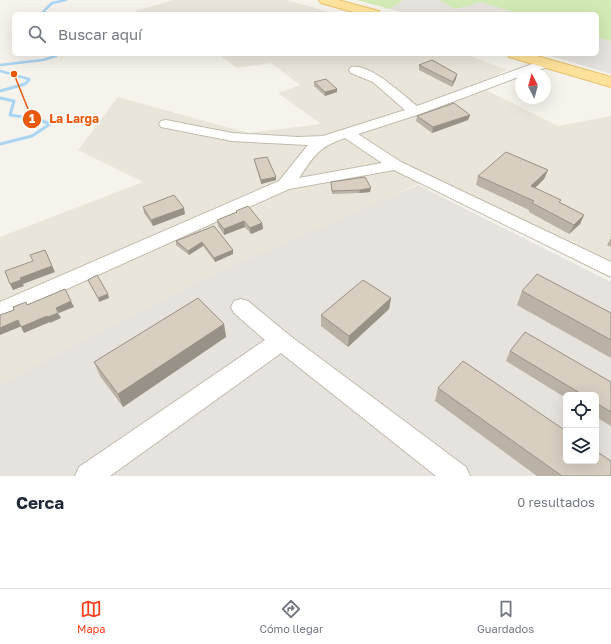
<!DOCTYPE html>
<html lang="es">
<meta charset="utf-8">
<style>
:root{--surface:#fff;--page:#f2f2f3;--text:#1f2937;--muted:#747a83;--line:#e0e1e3;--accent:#fc3f1d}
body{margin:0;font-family:"Golos Text",sans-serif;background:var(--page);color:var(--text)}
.controls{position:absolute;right:12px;bottom:12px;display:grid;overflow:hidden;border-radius:6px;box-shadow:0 4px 16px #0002}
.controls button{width:36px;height:36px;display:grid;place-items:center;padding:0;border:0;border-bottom:1px solid var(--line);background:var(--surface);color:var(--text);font:20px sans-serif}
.compass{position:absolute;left:515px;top:68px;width:36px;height:36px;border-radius:50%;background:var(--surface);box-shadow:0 4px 16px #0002;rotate:354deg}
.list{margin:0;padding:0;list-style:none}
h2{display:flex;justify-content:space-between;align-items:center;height:52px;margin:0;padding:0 16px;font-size:17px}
h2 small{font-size:13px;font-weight:400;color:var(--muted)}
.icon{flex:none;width:22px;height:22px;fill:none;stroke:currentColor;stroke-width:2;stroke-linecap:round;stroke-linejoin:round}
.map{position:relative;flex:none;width:611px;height:476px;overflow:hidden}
.search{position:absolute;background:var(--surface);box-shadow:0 4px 16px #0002;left:12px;right:12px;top:12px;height:44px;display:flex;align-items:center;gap:10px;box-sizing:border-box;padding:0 14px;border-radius:6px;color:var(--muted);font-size:15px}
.sheet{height:112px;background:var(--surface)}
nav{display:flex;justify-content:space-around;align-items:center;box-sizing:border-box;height:56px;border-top:1px solid var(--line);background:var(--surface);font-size:11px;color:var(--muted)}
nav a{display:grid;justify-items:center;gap:2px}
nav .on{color:var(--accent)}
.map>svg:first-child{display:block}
.residential{fill:#eae5da}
.industrial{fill:#e6e2dd;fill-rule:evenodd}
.green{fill:#d2eab5}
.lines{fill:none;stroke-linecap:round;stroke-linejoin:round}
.stream-far1{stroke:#a9d4f2;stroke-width:2.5}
.stream{stroke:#a9d4f2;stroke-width:3}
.minor-casing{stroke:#c2bbae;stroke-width:2}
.major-casing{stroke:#e6c16a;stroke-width:2}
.minor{fill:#fff;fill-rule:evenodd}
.major{fill:#ffe39c;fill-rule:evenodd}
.wall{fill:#bab2a6}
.shaded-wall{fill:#979187}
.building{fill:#d8cfc1;stroke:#979187}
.leader{fill:none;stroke:#e8590c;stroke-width:1.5}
.callout-dot{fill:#e8590c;stroke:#fff;stroke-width:1.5}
.mark-label{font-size:12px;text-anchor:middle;font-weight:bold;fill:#fff}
.callout-label{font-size:12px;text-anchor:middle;font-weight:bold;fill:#e8590c;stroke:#fff;stroke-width:3;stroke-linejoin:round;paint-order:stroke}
</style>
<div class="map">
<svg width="611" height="476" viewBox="0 0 611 476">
<rect width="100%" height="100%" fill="#f6f3ec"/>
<path class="residential" d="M173,0h114l49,14h-201v-3z
M219,54h246l42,16 -31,15 82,41 53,-10v149l-179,-88 -52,25 -179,77 -201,105v-147l143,-55 -65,-32 40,-53 130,36 73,-9 -43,-31 22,-8 -29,-22 -35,5z"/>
<path class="industrial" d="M403,0h36l17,9 25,-7 39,12h-113l-17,-5z
M597,37l14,4v33l-67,-20h53z
M418,185l193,97v194h-611v-92l201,-105zM566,395h30v66h-30z"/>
<path class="green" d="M357,0h46l-13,9z
M439,0h172v41l-14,-4v-23h-77l-39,-12 -25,7z"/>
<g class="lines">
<path class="stream-far1" d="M41,14l11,-11 14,-3
M0,65l43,-5 13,-4 -3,-2
M0,71l29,8 -1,2"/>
<path class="stream" d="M0,91l25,-7 4,-4
M0,98l14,3 -4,14 28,4 12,5 -18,12 -32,8"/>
<defs>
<path id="minor" d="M546,59l4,1 2,3 -2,3 -22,8h-7v2l-101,38 -62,20 43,28 210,100v15l-217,-107 -105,19 -289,130v-17l279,-121 29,-36 -76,-4 -71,-14 -2,-3 2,-3 5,-1 66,13 66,4 25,-1 82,-26 -32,-28 -22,-9 -2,-3 2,-3c19,-4 51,27 66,39zM345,138l37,25 -83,15c15,-22 19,-31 46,-40z
M241,299l7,2 41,34 177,132 4,9h-34l-155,-123 -171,123h-35l4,-9 186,-127 -31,-27 -3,-6 3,-6z"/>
<path id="major" d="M319,0h19l41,11 1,3h-20l-39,-11z
M507,54h23l81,23v10l-102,-30z"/>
</defs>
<use href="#minor" class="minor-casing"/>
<use href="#major" class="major-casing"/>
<use href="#minor" class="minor"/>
<use href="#major" class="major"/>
</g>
<path class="wall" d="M560,54h9l-2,2z
M419,65l37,14 -4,8 -33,-17z
M314,82l23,10 -12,4 -11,-10z
M470,115l-2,5 -36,13 -16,-12 1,-5z
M254,159l22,18v3l-15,4 -6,-21z
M548,170l-4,9 -9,9 25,15 24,12 -4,9 -11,10 -40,-22v-2l-53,-25 2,-9z
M331,182l39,10 -11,1 -27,1z
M143,207l42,7 -32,12 -9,-13z
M236,211l26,12 1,6 -12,5 -6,-7 -21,8 -6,-9 -1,-6 19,-7z
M214,226l19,24v4l-18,8 -12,-16 -14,9 -13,-10v-4z
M611,238v9l-4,-2z
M522,291l89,22v45l-94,-53z
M391,298l-2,11 -41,38 -27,-21v-11z
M224,324l2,13 -103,70 -23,-31 -6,-14z
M510,351l101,31v44l-15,-9v-22h-30v3l-60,-37z
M438,388l173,88h-74l-102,-75z"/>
<path class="shaded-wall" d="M457,74l-1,5 -4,8 1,-5z
M337,89v3l-12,4v-4z
M470,115l-2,5 -36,13 1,-6z
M548,170l-4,9 -16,16 3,-9z
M276,177v3l-15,4v-4z
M371,188l-1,4 -11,1 1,-3z
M184,208l1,6 -32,12 -2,-6z
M584,215l-4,9 -11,10 5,-9z
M244,221l1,6 -21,8v-6z
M262,223l1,6 -12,5 -1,-6z
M202,242l1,4 -14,9 -1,-4z
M45,250l10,22 -32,12 1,2 -11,4 -3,-6 10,-6z
M233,250v4l-18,8 -1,-4z
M108,294l1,4 -10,4 -1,-4z
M391,298l-2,11 -41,38 1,-11z
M71,301l3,6 -15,6 -3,-5z
M58,313l3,5 -11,5v-1l-26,11 -3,-6 26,-11z
M18,320l4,6 -22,9v-7z
M224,324l2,13 -103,70 -5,-13z"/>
<path class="building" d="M432,60l25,14 -4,8 -34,-17z
M326,79l11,10 -12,3 -11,-10z
M454,103l16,12 -37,12 -16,-11z
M506,152l42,18 -17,16 30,14 -2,2 25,13 -10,10 -42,-22 2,-2 -56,-25z
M267,157l9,20 -15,3 -7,-21z
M365,177l6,11 -11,2 -28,1 -1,-9z
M174,195l10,13 -33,12 -8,-13z
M248,206l14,17 -12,5 -6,-7 -20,8 -7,-9 20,-8 -1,-1z
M214,226l19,24 -19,8 -12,-16 -14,9 -12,-10z
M45,250l7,16 -32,12 1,2 -11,4 -5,-13 28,-10 -3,-6z
M537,274l74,39v27l-89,-49z
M97,275l11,19 -10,4 -10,-18z
M363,280l28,18 -42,38 -28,-21z
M65,289l6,12 -15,7 2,5 -10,4 -1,-1 -26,11 -3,-7 -18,8v-13l14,-5 -1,-3 13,-5 1,3z
M198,298l26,26 -106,70 -24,-32z
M525,332l86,50v30l-15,-9v-8h-13l-73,-44z
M463,361l103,70v30h30v-10l15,10v15h-49l-124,-88z"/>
<path class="leader" d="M14 74L32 119"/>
<g class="callout-dot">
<circle cx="14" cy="74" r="4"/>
<circle cx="32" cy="119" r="10"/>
</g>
<g class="mark-label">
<text x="32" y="123">1</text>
</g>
<g class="callout-label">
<text x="74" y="123">La Larga</text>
</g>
</svg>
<div class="controls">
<button><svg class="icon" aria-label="locate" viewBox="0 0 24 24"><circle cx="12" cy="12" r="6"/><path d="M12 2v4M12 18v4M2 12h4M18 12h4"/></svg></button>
<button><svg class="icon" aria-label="layers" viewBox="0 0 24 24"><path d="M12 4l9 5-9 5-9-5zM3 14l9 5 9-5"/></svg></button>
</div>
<svg class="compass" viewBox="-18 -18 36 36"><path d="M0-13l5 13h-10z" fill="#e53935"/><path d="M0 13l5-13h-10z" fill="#747a83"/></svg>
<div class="search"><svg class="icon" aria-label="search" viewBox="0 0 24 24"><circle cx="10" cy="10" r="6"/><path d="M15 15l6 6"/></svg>Buscar aquí</div>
</div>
<section class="sheet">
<h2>Cerca<small>0 resultados</small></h2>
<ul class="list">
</ul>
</section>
<nav>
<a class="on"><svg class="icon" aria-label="map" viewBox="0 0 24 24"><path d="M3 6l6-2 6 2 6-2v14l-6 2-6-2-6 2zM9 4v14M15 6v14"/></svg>Mapa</a>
<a><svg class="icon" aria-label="directions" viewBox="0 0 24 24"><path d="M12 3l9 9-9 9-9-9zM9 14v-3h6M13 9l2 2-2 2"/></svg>Cómo llegar</a>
<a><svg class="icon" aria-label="saved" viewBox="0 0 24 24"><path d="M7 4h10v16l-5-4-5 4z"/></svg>Guardados</a>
</nav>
